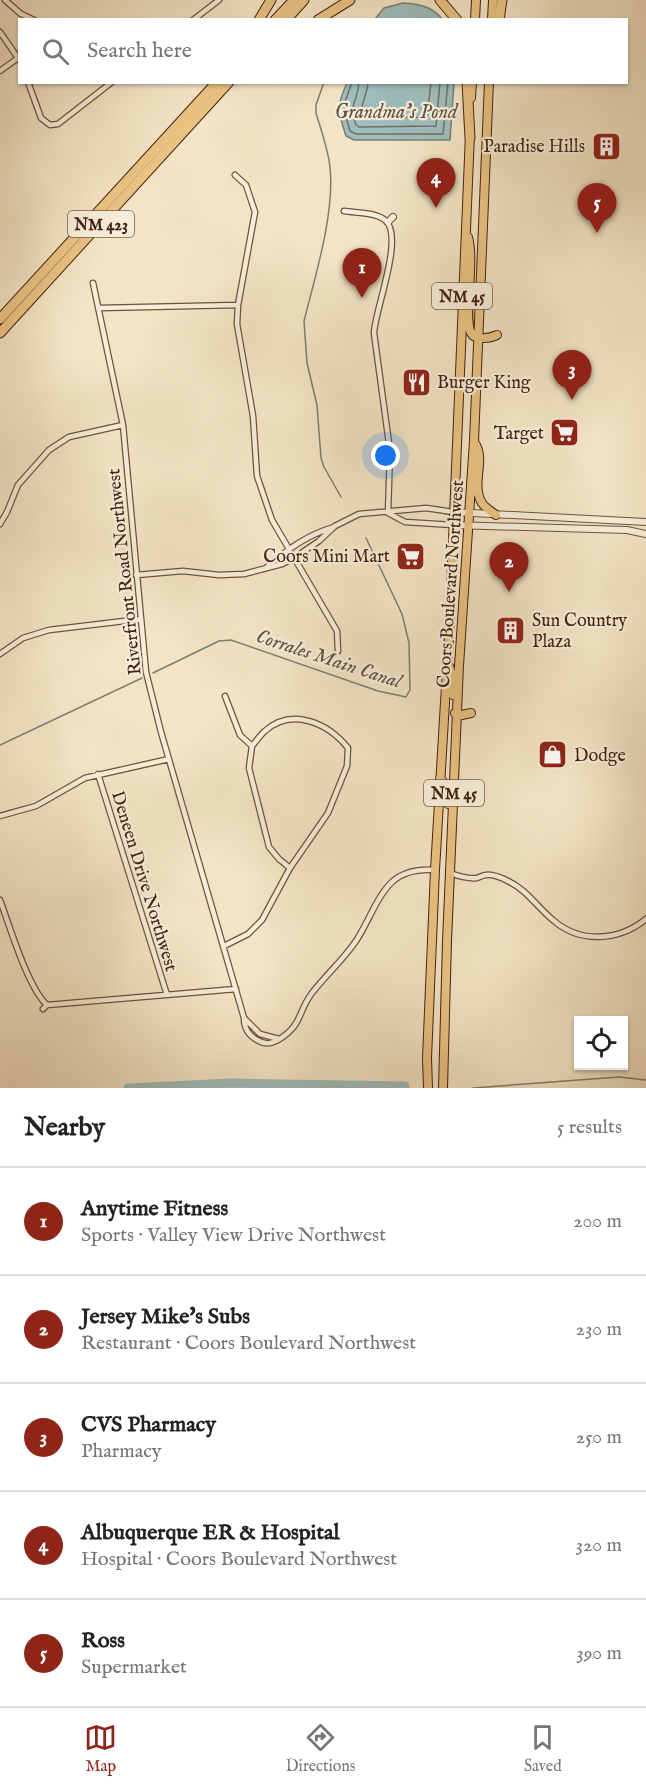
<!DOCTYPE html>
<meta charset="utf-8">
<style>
:root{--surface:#fff;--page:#f6f6f6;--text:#222;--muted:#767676;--line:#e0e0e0;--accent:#8f2418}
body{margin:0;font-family:"IM FELL English",serif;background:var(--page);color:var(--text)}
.controls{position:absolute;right:18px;bottom:18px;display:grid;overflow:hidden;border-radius:0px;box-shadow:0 2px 4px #0004}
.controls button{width:54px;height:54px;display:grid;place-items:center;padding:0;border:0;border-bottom:2px solid var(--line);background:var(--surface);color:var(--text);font:30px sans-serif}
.you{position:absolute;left:386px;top:456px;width:21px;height:21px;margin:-15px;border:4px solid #fff;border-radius:50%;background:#1a73e8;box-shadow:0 0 0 9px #1a73e833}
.badge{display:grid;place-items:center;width:39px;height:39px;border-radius:50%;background:var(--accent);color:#fff;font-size:20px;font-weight:700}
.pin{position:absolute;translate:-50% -50px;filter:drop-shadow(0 2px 3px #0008)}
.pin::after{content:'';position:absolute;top:32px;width:21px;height:18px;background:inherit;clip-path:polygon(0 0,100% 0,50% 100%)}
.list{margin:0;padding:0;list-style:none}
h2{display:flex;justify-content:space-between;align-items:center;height:78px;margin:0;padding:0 24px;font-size:26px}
h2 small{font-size:20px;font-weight:400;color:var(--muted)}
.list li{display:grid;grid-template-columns:39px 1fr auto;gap:18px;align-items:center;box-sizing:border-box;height:108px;padding:0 24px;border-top:2px solid var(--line)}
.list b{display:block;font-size:22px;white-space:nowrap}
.list p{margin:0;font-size:20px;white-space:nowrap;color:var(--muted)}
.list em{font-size:20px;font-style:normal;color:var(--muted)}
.icon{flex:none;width:33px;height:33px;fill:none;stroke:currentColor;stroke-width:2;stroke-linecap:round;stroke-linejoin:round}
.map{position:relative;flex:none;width:646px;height:1088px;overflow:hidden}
.search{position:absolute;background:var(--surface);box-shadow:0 2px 4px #0004;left:18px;right:18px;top:18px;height:66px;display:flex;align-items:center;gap:15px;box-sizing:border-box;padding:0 21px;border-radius:0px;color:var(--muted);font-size:22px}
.sheet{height:618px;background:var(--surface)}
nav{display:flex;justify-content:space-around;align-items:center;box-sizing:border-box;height:84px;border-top:2px solid var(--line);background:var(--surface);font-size:16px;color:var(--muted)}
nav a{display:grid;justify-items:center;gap:3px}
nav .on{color:var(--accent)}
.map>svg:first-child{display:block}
.water{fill:#9ebdbc;stroke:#797f77;stroke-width:1.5}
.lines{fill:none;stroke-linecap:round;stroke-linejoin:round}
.shore{stroke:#706f66;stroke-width:1.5}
.stream{stroke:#797f77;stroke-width:1.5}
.river{stroke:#9ebdbc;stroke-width:9}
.minor-casing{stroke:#6e523d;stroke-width:7}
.tertiary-casing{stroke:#6e523d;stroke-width:8}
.primary-casing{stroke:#422110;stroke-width:10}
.motorway-casing{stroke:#422110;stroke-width:11}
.minor{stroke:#f7edd9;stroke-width:4.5}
.tertiary{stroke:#f7edd9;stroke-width:6}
.primary{stroke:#eac282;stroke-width:8}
.motorway{stroke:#eac282;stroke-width:9}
.labels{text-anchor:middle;stroke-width:4.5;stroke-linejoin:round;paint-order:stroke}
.shield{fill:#f7edd9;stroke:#785e4c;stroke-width:1.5}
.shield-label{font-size:16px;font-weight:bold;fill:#422110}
.poi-label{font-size:18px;fill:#422110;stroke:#f7edd9;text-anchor:end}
.street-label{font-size:18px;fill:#422110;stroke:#f7edd9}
.water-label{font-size:20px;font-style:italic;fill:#5e5044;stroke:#f7edd9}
</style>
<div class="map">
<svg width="646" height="1088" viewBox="0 0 646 1088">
<rect width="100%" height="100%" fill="#f3e4c5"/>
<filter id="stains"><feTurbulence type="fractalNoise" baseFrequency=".00333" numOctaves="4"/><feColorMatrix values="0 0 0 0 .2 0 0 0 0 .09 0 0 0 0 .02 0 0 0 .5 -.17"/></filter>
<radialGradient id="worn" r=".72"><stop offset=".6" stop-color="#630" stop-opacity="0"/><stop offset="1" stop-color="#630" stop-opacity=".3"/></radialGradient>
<path class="water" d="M403,3c15,1 29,3 39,16h-67l9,-11z
M347,83h107l-4,57h-96l-8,-4c-8,-24 -10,-30 1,-53z"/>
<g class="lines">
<path class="shore" d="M352,82l-7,20 1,15 4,14 6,3h87l5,-52
M359,82c-1,21 -11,19 -3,43l3,2 77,-1 4,-44
M368,82c0,13 -11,25 -3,36l62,-1 4,-35"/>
<path class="stream" d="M324,82l-8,23v8c5,17 12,36 14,54 5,46 -15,110 -26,154l3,42 10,42 4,53 3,9 17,30
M153,673l66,-32 12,-1 147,51 28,6 4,-7 -1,-47 -7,-29 -36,-76
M0,745l142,-67
M473,1088l146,-11 27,3"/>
<path class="river" d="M128,1088l103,-5 174,3"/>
<defs>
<path id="minor" d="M5,0l16,14 13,6
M193,20l26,-20
M0,32l20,29
M0,71l18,-13
M28,82l13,36 9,7 8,-1 54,-42
M235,175l11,10 9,27 -17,93 -1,19 16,92 4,60 15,44 65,111 1,20
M344,211c13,2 31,1 41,9 20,16 -10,89 -11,113l16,118 -2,62
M93,283l30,142 23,247 15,60 83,286c0,10 4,17 13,22 8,5 14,4 21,0 25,-15 19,-27 34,-47 14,-18 31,-33 44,-52 12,-18 21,-45 36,-59 12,-11 27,-13 43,-12
M99,308l139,-3
M388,513l17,9 48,3
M0,524l7,-12 11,-27 31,-35 20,-13 54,-12
M267,567c21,-18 40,-32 67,-40
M136,575l47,-4 36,4 25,-1 38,-10 12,-6 25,-17 16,-15 24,-12 67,-6 27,4
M0,654l23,-16 26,-8 92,-11
M225,696l15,39 12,11 -3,22 20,79 10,12 11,9
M98,774l69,221
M0,816l36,-10 49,-28 84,-19
M450,873c8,3 18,6 27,5 3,-1 6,-3 9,-3 6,-1 16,3 22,6 19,9 29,26 45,39 27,24 66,21 93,-1
M0,900c10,27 28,88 47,105
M224,946l24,-12 14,-14 28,-52 38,-55 19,-47 1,-18c-20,-25 -56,-41 -83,-17 -5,4 -9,11 -13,15
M43,1009l4,-4 189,-16
M244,1018l16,16 19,5"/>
<path id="tertiary" d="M388,222l5,-5
M453,512l193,10
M453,525l174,5 19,4"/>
<path id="primary" d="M475,20l1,-20
M492,20l1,-20
M471,98l1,-16
M468,237c7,25 -5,81 3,96 4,8 20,5 26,2
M474,442c13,17 -4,42 8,61 3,5 9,8 14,12
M449,666l4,12v17
M455,713l2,3 14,-3
M440,778l8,10v16
M428,1088l-1,-30 8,-188 14,-235 21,-501
M443,1088l4,-147 12,-275 15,-225 15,-359"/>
<path id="motorway" d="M440,0l17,20
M259,20l12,-20
M275,20l19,-20
M286,20l18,-20
M318,20l32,-20
M499,20l3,-20
M467,82l3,56
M0,319l217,-237
M0,333l229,-251"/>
</defs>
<use href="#minor" class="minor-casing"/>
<use href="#tertiary" class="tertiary-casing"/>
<use href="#primary" class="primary-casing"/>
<use href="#motorway" class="motorway-casing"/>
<use href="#minor" class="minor"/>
<use href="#tertiary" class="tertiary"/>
<use href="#primary" class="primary"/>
<use href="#motorway" class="motorway"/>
</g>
<defs>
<symbol id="building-square" viewBox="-11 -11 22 22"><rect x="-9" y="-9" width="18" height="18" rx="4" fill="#8f2418" stroke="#f7edd9"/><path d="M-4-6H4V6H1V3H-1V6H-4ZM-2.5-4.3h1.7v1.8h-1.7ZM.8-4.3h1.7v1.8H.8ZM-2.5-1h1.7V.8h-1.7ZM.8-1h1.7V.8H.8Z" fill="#fff"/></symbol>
<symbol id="restaurant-square" viewBox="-11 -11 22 22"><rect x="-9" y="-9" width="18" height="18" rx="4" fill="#8f2418" stroke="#f7edd9"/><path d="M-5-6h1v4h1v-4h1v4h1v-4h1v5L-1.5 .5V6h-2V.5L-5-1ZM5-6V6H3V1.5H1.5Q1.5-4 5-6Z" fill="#fff"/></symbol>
<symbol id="supermarket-square" viewBox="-11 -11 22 22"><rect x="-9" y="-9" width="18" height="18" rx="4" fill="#8f2418" stroke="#f7edd9"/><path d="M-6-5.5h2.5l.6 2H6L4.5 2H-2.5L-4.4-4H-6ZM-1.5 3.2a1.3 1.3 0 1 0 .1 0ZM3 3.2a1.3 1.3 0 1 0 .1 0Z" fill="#fff"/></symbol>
<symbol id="shop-square" viewBox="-11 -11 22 22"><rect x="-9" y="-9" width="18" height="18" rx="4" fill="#8f2418" stroke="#f7edd9"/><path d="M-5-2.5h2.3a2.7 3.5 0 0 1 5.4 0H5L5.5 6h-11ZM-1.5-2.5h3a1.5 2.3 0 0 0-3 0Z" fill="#fff"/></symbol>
</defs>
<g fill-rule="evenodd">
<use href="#building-square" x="590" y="130" width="33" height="33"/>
<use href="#restaurant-square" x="400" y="366" width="33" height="33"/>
<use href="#supermarket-square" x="548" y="416" width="33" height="33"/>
<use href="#supermarket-square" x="394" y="540" width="33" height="33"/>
<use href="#building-square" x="494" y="614" width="33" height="33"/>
<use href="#shop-square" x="536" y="738" width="33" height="33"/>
</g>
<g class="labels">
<g class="shield">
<rect x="68" y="211" width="66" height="26" rx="4.5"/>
<rect x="432" y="283" width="60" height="26" rx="4.5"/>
<rect x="424" y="780" width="60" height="26" rx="4.5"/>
</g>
<g class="shield-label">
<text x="101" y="230">NM 423</text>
<text x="462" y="302">NM 45</text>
<text x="454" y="799">NM 45</text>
</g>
<g class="poi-label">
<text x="585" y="152">Paradise Hills</text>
<text x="437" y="388" text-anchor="start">Burger King</text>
<text x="544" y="439">Target</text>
<text x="390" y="562">Coors Mini Mart</text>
<text x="532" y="626" text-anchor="start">Sun Country<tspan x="532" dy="21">Plaza</tspan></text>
<text x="574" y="761" text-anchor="start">Dodge</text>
</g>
<g class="street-label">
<text transform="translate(124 572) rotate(-96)" y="6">Riverfront Road Northwest</text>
<text transform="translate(450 584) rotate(-86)" y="6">Coors Boulevard Northwest</text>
<text transform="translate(145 881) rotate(73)" y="6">Deneen Drive Northwest</text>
</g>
<g class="water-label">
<text x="396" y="118">Grandma's Pond</text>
<text transform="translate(329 658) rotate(18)" y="7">Corrales Main Canal</text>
</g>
</g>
<rect width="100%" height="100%" filter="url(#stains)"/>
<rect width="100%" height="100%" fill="url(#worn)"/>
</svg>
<div class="controls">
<button><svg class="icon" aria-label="locate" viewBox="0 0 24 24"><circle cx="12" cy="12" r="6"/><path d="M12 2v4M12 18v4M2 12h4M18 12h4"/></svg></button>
</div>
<div class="you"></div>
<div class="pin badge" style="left:362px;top:298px">1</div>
<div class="pin badge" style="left:509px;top:592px">2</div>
<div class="pin badge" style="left:572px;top:400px">3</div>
<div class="pin badge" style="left:436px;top:208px">4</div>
<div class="pin badge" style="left:597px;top:233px">5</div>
<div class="search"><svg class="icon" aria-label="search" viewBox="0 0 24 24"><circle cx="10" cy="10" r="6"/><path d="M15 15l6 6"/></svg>Search here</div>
</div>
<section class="sheet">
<h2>Nearby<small>5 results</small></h2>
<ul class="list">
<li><span class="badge">1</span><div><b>Anytime Fitness</b><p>Sports · Valley View Drive Northwest</p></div><em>200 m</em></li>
<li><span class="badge">2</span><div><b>Jersey Mike's Subs</b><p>Restaurant · Coors Boulevard Northwest</p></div><em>230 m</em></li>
<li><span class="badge">3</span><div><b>CVS Pharmacy</b><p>Pharmacy</p></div><em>250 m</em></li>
<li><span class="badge">4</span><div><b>Albuquerque ER &amp; Hospital</b><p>Hospital · Coors Boulevard Northwest</p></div><em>320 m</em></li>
<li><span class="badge">5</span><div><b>Ross</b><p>Supermarket</p></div><em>390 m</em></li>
</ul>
</section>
<nav>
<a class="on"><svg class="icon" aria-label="map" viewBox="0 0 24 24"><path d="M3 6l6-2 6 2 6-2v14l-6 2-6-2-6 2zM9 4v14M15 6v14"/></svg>Map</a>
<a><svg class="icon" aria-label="directions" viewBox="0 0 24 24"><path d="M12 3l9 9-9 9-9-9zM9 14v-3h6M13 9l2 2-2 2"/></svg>Directions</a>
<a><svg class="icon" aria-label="saved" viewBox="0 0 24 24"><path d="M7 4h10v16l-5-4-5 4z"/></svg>Saved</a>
</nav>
